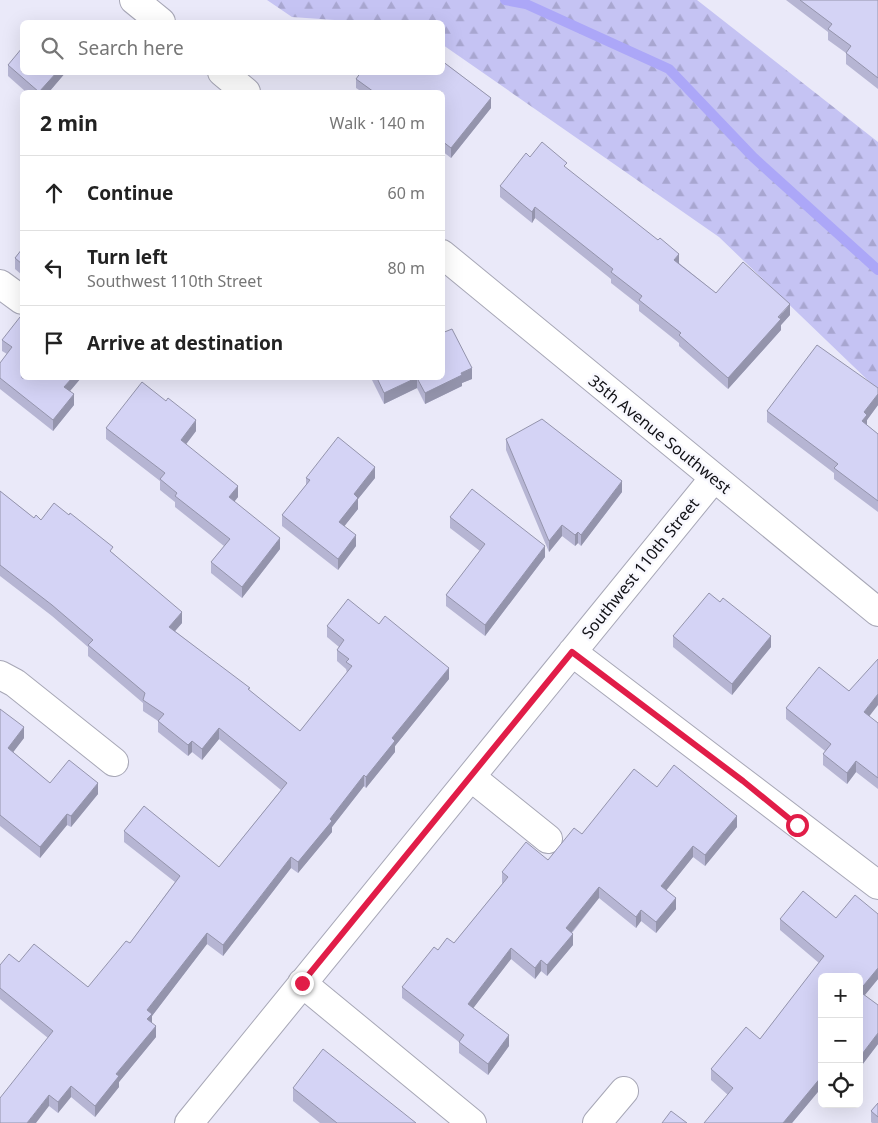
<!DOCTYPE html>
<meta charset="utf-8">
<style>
:root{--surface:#fff;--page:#f6f6f6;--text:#222;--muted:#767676;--line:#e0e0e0}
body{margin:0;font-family:"Noto Sans",sans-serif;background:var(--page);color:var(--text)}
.controls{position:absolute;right:15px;bottom:15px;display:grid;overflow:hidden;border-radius:8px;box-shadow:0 5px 20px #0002}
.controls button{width:45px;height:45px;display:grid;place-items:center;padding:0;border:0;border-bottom:1px solid var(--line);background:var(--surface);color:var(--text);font:25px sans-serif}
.stop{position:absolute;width:15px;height:15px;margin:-11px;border:4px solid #e11d48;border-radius:50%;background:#fff}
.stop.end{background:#e11d48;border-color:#fff;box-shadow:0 1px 5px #0008}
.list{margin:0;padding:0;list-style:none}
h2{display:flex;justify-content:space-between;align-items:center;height:65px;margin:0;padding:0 20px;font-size:21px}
h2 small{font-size:16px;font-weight:400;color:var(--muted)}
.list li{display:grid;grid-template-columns:32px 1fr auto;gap:15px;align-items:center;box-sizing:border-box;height:75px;padding:0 20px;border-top:1px solid var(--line)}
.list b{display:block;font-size:19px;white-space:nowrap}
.list p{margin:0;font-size:16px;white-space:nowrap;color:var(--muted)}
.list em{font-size:16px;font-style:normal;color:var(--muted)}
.icon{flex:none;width:28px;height:28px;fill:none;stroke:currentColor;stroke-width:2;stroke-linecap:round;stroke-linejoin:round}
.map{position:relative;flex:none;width:878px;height:1123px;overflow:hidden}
.search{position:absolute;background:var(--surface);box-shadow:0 5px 20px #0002;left:20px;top:20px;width:425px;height:55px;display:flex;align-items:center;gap:12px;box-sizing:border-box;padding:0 18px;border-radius:8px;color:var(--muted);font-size:19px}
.panel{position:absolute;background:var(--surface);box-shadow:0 5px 20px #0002;left:20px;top:90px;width:425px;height:290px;border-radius:8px}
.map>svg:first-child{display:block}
.forest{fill:url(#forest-firs)}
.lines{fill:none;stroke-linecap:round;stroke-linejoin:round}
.stream{stroke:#aca7f8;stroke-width:10}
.minor-casing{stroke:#a7a7b6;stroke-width:30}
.minor{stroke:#fff;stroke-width:28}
.wall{fill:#b6b5d3}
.shaded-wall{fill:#9494ac}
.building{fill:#d4d3f5;stroke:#9494ac}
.route{stroke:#e11d48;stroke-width:6}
.labels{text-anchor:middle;stroke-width:5;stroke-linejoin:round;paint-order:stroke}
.street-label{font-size:16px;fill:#111116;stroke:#f8f8fe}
</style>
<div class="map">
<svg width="878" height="1123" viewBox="0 0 878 1123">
<defs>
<pattern id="forest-firs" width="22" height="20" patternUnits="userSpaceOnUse" patternTransform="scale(1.25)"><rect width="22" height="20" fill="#c5c3f3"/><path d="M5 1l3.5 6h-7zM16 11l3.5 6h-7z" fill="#a8a6d0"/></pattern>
</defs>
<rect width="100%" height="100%" fill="#eae9f9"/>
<path class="forest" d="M267,0h430l181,142v248l-159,-153 -276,-192 -1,-23h-79l-71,-5z"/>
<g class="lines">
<path class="stream" d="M505,0l21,4 143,65 84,88 125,113"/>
<defs>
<path id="minor" d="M134,0l27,22
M222,72l24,20
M442,254l436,358
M0,284l22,16
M572,652l306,233
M0,675l15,8 99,79
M471,777l77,62
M302,983l170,140
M189,1123l525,-645
M597,1123l27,-32"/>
</defs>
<use href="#minor" class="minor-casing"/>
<use href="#minor" class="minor"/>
</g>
<path class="wall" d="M786,0h92v89l-32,-25v-11l-18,-13v-8z
M442,61l49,37v10l-40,50 -9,-7v-59h-80l-6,-4v-9l5,-7h52l1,2 1,-2h27z
M8,65l14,7h44l-17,20h-23l-18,-16z
M567,169l112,94 37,30 74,22 -9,10v5l-53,59 -49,-43v-3l-40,-32v-6l-28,-22v-4l-76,-61 -3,5 -32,-26v-11z
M22,249v26l-7,-6v-11z
M2,340l79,38 -11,13 4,14 -21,26 -53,-42v-26l7,-9 -5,-3z
M371,378h71l30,1 -10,4v3l-37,18 -8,-16 -33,16z
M878,388v17l-11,15v5l11,9v78l-44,-33v-6l-67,-51v-11z
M106,428l90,3 -10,13 52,53 -4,5 46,47 -38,49 -31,-25v-11l13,-16 -49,-39v-5l-15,-12v-9l-54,-42z
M506,439l116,53 -41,54 -3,-3 -3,3 -13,-10 -13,16 -43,-102z
M306,478h69l-17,21v10l-14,17 12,20 -18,24 -56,-44v-11l24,-30z
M0,491l34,27 7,2 72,33 69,70 -7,8 125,100 47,-58 -1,-4 -9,-8v-11l2,-3 -12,-10v-11l122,53 -54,67v6l-29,36 -2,-2 -32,41v5l-34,41 -7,-5 -68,88 -16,-12 -55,72v7l4,14 -37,45v5l-24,30 -24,-20 -13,16 -9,-7 -1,-68 -48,-39v-34l19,-3 69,25 42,-44 45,-61 -51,-40v-11l95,36 62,-77 -62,-51 -17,21 -10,-8 -4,4 -30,-24v-11l-15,-10v-8l-55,-47v-9l-36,-31 -52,-40z
M450,517l95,40 -60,79 -39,-30v-11l34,-44 -30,-23z
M720,602l51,45 -39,48 -59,-48v-11z
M786,708l83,9 9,6v66l-22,-17 -9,12 -24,-19v-11l2,-3 -39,-32z
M0,709l24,29 -11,14 37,31 48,11 -27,33 -4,-2 -27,33 -40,-32z
M657,787l80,40 -32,39 -12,-9 -27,33 10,19 -20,24 -15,-12 -5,7 -37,-30 -27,35 1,12 -26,31 -6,-5 -6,8 -24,-20 -38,49 36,38 -21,29 -29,-22v-11l-57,-44v-11l36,-37 16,-7 49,-60h-1v-11l46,-12 34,-26z
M878,914v65l-13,16 13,49 -19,25v-92h-37v110l-30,36 -64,-28 -17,-15v-11l49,-30 59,-76 -39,-33v-11l56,-1z
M293,1088l123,35h-96l-27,-22z
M878,1103v20h-6l-1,-1v-11z"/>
<path class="shaded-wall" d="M57,72h9l-17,20h-10z
M491,98v10l-40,50v-10z
M535,207v11l-3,5v-11z
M679,254v11l-5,-5z
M790,304v11l-9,10v5l-53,59v-11z
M472,368v11l-10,4v3l-37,18v-11l36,-20z
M72,378h9l-17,20v-11z
M416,378h1v10l-33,16v-11z
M74,394v11l-21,26v-11z
M878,394v11l-11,15v6l-5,-5 2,-9z
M196,420v11l-15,20v-11z
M375,467v11l-17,21v10l-19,24v-11l15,-28z
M622,481v11l-41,54v-11z
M238,486v11l-9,11v-11z
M562,525v11l-13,16v-11z
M578,532v11l-3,3v-11z
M356,535v11l-18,24v-11z
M280,538v11l-38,49v-11z
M545,546v11l-60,79v-11z
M182,612v11l-13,15v-11z
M771,636v11l-39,48v-11z
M449,668v11l-54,67v6l-29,36v-11l26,-39z
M878,694v11l-14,18v-11z
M24,727v11l-16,21v-11z
M219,728v11l-17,21v-11z
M192,741v11l-4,4v-11z
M856,761v11l-9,12v-11z
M364,775v11l-32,41v5l-34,41v-11l32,-43z
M98,783v11l-27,33v-11z
M67,814v11l-27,33v-11z
M737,816v11l-32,39v-11z
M693,846v11l-32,40v-11z
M291,857v11l-68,88v-11z
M599,887v11l-33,41v-11z
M676,898v11l-20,24v-11z
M641,910v11l-5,7v-11z
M207,933v11l-55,72v9l-5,5v-20z
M573,934v11l-26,31v-11z
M511,948v11l-43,56v-11z
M541,960v11l-6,8v-11z
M878,968v11l-19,23v-11z
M156,1026v11l-37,45v5l-24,30v-11l21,-32z
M878,1033v11l-19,25v-11z
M509,1035v11l-21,29v-11z
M822,1076v11l-30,36h-9z
M71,1086v11l-13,16v-11z
M49,1095v11l-13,17h-9z"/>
<path class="building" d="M800,0h78v78l-32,-25 5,-7 -23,-17 4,-5z
M22,48v24h35l-18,20 -31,-27z
M442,61l49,37 -40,50 -9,-7v-49h-68l-18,-13 5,-7h52l1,2 1,-2h27z
M542,142l25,21 -3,3 94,74 2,-2 19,16 -5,6 42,33 27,-31 47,42 -12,13 3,2 -53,59 -49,-43 2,-2 -42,-33 3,-4 -31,-24 2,-3 -78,-62 -3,5 -32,-26 26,-33 4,4z
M22,249v15l-7,-6z
M20,317l2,2v59h50l-8,9 10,7 -21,26 -53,-42v-15l12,-16 -10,-7z
M452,329l20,39 -11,5 1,2 -37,18 -8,-15h25v-45z
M817,345l61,43v6l-14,18 3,3 -5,6 16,13v67l-44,-33 4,-4 -71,-53z
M377,378h39l-32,15z
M142,382l24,19 2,-3 28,22 -15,20 57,46 -9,11 51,41 -38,49 -31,-25 19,-23 -55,-43 2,-3 -17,-14 5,-6 -59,-45z
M542,419l80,62 -41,54 -3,-3 -3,3 -13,-10 -13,16 -43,-102z
M338,437l37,30 -21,27 4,4 -19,24 17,13 -18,24 -56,-44 28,-35 -4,-2z
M472,489l73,57 -60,79 -39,-30 39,-51 -35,-27z
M0,491l34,27 2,-3 5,5 13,-17 15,12 1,-2 43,34 -3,4 72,61 -13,15 81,61 -2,1 52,42 52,-65 -6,-4 3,-3 -12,-9 7,-10 -17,-14 21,-27 31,25 6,-8 64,52 -57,70 3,3 -29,36 -2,-2 -34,44 2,2 -34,41 -7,-5 -68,88 -16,-12 -60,77 5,4 -5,5 9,7 -40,48 3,2 -24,30 -24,-20 -13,16 -9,-7 -22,28h-27v-25l53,-67 -53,-43v-23l9,-11 10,8 15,-18 54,43 38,-46 4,2 50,-67 -56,-45 20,-25 75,61 68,-84 -68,-55 -17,21 -10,-8 -4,4 -30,-24 6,-7 -21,-14 2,-7 -57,-48 5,-5 -41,-35 -52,-40z
M709,593l11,9 3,-4 48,38 -39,48 -59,-48z
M878,659v35l-14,18 14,11v55l-22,-17 -9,12 -24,-19 8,-10 -45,-36 33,-41 30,24z
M0,709l24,18 -16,21 42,35 19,-23 29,23 -27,33 -4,-2 -27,33 -40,-32z
M674,765l63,51 -32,39 -12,-9 -32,40 15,12 -20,24 -15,-12 -5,7 -37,-30 -33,41 7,6 -26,31 -6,-5 -6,8 -24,-20 -43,56 41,31 -21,29 -29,-22 5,-7 -62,-48 32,-40 4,3 9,-12 7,5 54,-66 -6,-5 24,-30 22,18 26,-32 8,6 52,-65 23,18z
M803,891l33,27 19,-23 23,19v54l-19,23 19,14v28l-19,25v-81h-37v99l-39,47h-79l29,-35 -22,-19 35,-42 14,12 64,-83 -44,-37z
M323,1049l93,74h-79l-44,-35z
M878,1103v14l-7,-6z
M671,1111l16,12h-25z"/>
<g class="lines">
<path class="route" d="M302,983l270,-331 171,129 54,44"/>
</g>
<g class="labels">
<g class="street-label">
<text transform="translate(660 434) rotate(39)" y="6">35th Avenue Southwest</text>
<text transform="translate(640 568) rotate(-51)" y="6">Southwest 110th Street</text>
</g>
</g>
</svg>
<div class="controls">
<button>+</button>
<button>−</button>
<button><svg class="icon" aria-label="locate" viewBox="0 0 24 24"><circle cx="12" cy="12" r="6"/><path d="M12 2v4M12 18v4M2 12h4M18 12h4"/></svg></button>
</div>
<div class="stop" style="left:797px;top:825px"></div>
<div class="stop end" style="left:302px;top:983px"></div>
<div class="search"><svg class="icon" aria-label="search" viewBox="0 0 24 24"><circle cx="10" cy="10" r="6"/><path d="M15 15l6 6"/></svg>Search here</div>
<section class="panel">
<h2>2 min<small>Walk · 140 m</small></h2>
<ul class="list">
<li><svg class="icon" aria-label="ahead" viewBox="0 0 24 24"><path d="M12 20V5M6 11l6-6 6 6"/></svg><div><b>Continue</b></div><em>60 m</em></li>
<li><svg class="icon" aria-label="left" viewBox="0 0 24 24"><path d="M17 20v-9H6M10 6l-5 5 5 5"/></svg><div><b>Turn left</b><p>Southwest 110th Street</p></div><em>80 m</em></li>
<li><svg class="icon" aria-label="arrive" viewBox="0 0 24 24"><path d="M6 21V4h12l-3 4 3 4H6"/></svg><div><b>Arrive at destination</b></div></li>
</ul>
</section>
</div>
